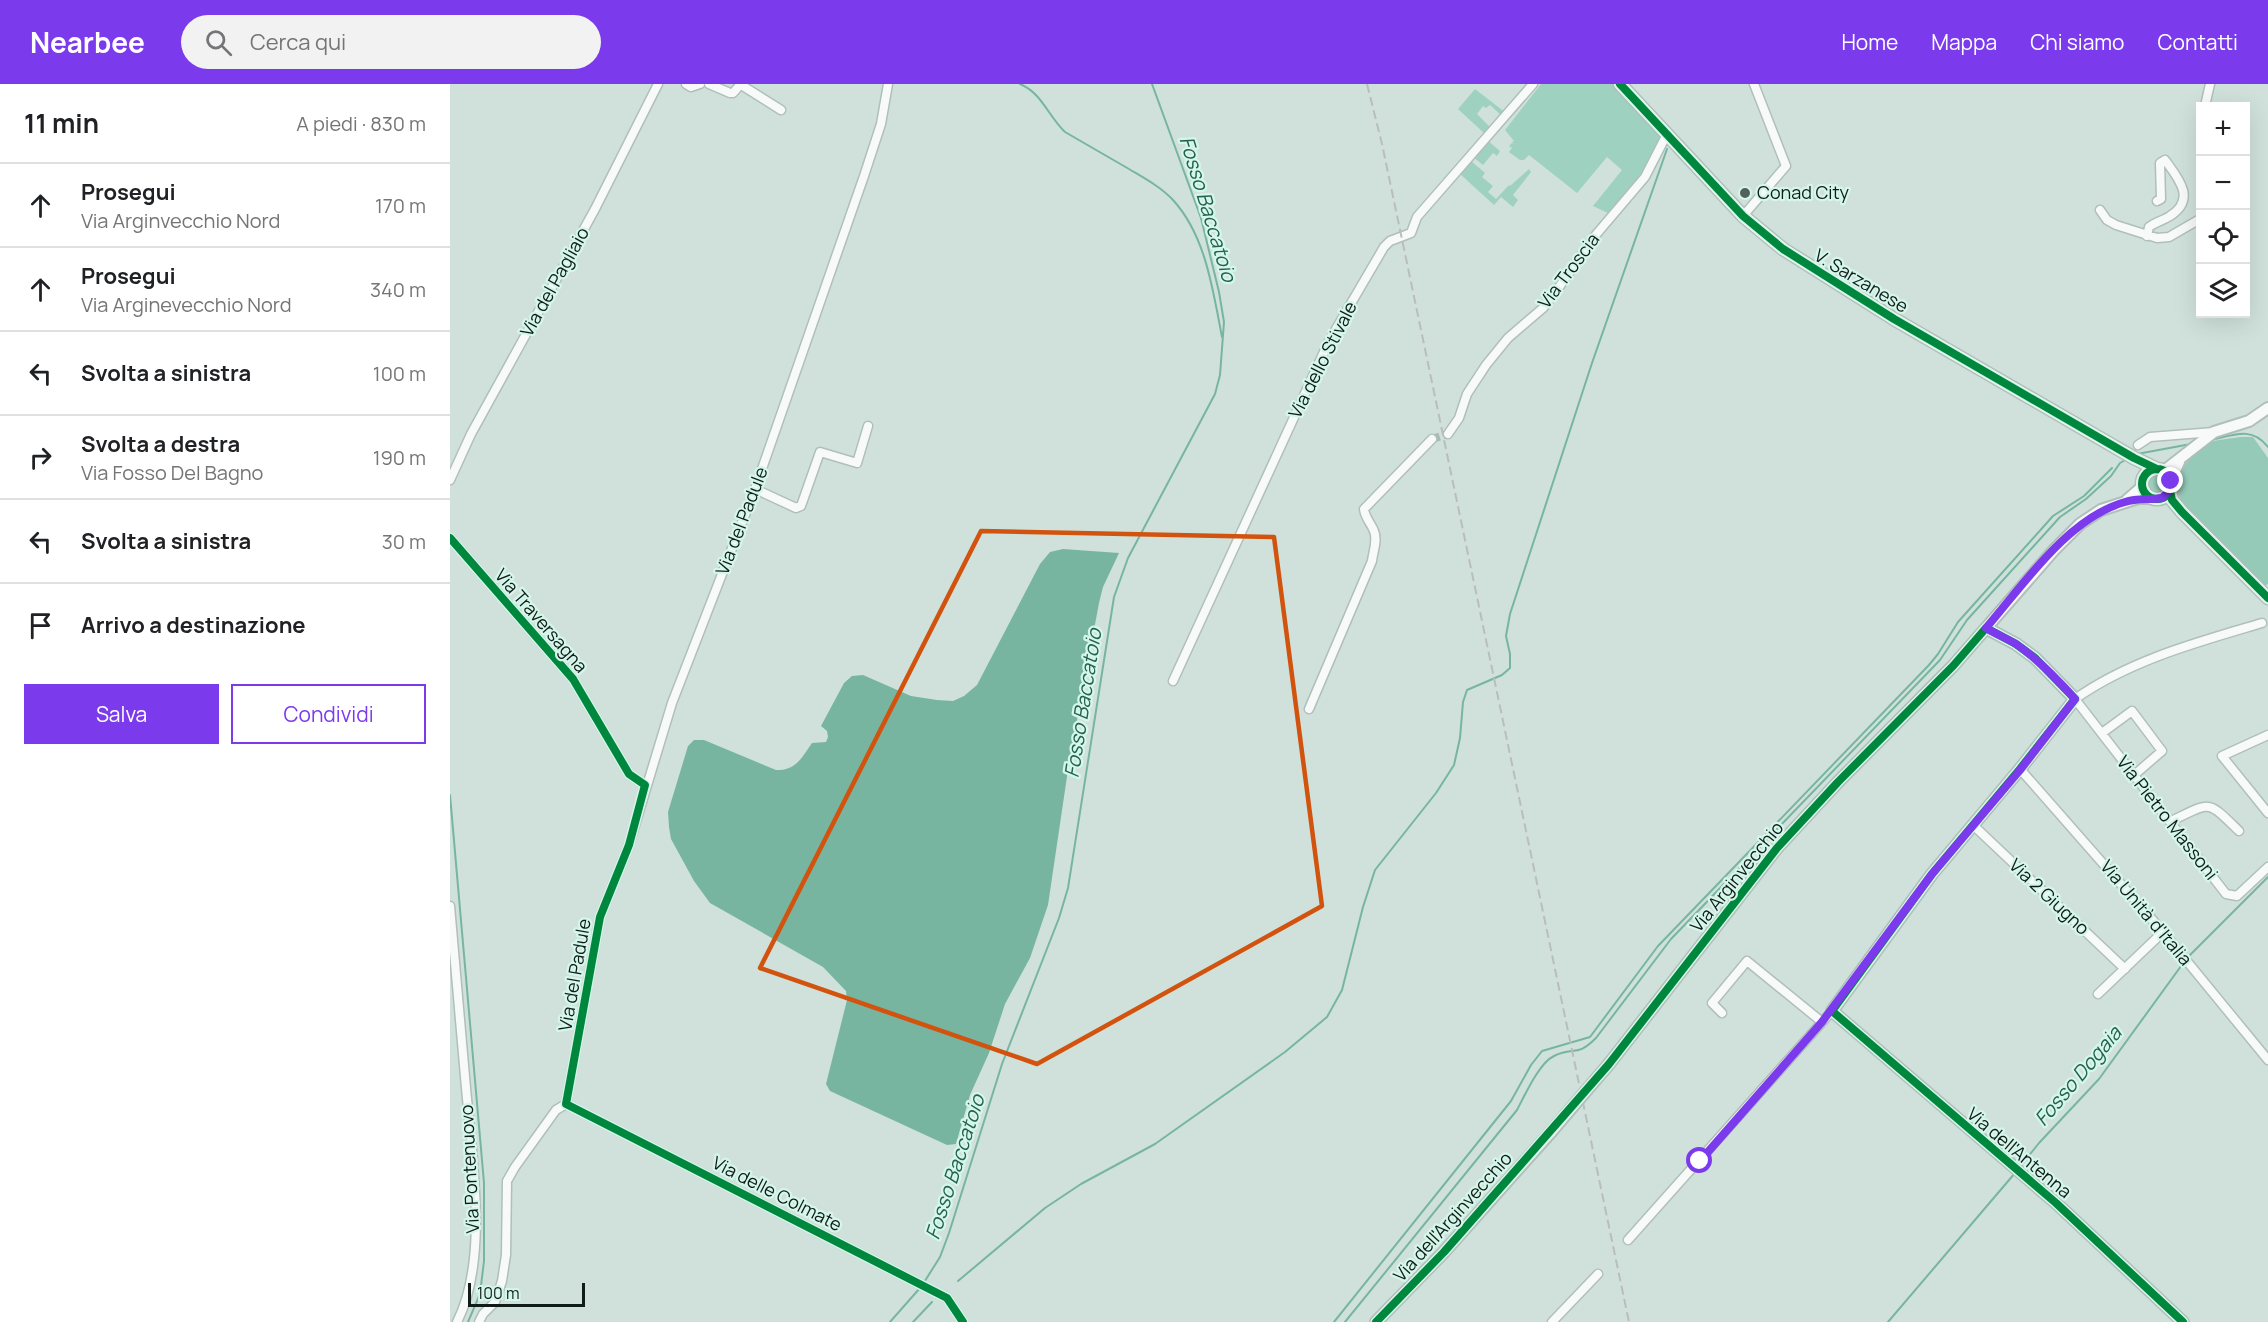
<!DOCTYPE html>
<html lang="it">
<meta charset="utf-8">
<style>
:root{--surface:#fff;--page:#f2f2f2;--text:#202124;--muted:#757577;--line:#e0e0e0;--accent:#7c3aed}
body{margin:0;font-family:Manrope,sans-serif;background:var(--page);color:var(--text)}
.controls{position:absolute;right:18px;top:18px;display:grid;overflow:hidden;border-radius:0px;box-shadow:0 6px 24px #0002}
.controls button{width:54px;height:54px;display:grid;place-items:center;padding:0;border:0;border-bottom:2px solid var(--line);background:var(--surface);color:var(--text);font:30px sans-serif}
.scale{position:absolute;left:18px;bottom:15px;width:117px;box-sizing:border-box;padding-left:6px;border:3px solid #101c17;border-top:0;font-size:16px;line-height:21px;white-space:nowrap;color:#101c17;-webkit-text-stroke:4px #d5f6ea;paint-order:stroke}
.stop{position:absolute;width:18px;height:18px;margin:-14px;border:4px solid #7c3aed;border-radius:50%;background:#fff}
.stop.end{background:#7c3aed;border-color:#fff;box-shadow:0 2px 6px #0008}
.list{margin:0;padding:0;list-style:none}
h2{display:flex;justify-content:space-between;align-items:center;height:78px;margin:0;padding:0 24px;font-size:26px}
h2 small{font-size:20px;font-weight:400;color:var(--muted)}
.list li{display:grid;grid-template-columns:39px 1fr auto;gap:18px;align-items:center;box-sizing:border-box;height:84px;padding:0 24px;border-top:2px solid var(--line)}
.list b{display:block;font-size:22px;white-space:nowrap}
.list p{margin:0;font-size:20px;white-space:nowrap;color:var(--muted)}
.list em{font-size:20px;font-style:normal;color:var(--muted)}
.actions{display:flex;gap:12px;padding:18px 24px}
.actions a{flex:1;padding:14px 0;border:2px solid var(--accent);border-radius:0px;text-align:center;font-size:21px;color:var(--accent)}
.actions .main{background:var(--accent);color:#fff}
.icon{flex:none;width:33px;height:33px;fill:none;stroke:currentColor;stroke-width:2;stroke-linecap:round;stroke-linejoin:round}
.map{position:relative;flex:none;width:1818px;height:1238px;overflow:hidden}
header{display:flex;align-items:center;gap:36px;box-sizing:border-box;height:84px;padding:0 30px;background:var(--accent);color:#fff}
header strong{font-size:28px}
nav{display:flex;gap:33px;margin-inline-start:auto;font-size:21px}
.search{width:420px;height:54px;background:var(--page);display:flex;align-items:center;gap:15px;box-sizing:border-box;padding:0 21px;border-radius:33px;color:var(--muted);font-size:22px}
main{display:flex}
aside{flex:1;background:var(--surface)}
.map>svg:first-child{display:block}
.green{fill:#9ed1c0}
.forest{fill:#95c9b8}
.water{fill:#77b5a1}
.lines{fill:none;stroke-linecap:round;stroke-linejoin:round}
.stream{stroke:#77b5a1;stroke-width:2}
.street-tunnel{stroke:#aabab4;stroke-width:8;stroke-dasharray:8 4;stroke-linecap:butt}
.street-casing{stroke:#b0bfb9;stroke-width:11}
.secondary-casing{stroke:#b0bfb9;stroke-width:14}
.primary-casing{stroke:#b0bfb9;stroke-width:15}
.street{stroke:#f8fafa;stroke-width:8}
.secondary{stroke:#f8fafa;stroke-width:10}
.primary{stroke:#f8fafa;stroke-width:12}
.rail{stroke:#b9bebc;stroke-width:2;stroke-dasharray:9 4.5;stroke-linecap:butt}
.secondary-bridge-casing{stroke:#b0bfb9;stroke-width:14;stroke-linecap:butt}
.secondary-bridge{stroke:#f8fafa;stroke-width:10}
.cycleway-casing{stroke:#d5f6ea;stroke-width:11}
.cycleway{stroke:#00873e;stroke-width:8}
.route{stroke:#7c3aed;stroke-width:8}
.marked{fill:none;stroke:#d2530d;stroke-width:4.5;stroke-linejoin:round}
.poi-dot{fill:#53615c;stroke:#d5f6ea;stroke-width:2}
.labels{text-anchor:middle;stroke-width:4.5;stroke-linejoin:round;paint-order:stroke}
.poi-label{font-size:18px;fill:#101c17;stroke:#d5f6ea;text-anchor:start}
.street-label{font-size:18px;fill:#101c17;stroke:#d5f6ea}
.water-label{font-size:20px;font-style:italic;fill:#23624f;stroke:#d5f6ea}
</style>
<header>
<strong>Nearbee</strong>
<div class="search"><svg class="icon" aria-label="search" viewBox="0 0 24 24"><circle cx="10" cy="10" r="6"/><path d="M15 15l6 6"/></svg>Cerca qui</div>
<nav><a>Home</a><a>Mappa</a><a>Chi siamo</a><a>Contatti</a></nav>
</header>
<main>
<aside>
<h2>11 min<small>A piedi · 830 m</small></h2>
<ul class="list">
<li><svg class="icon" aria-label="ahead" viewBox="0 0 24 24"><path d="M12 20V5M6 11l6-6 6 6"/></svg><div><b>Prosegui</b><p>Via Arginvecchio Nord</p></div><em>170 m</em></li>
<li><svg class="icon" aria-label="ahead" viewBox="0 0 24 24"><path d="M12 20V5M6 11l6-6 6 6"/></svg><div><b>Prosegui</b><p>Via Arginevecchio Nord</p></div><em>340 m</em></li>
<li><svg class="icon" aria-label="left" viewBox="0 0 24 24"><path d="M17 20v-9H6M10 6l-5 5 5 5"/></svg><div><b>Svolta a sinistra</b></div><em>100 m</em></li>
<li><svg class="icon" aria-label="right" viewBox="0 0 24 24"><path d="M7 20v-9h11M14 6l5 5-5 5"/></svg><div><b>Svolta a destra</b><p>Via Fosso Del Bagno</p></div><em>190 m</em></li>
<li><svg class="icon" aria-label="left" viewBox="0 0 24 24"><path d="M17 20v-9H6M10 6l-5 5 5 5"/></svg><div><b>Svolta a sinistra</b></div><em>30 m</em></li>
<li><svg class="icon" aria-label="arrive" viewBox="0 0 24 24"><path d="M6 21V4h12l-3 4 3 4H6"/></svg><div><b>Arrivo a destinazione</b></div></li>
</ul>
<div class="actions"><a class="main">Salva</a><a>Condividi</a></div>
</aside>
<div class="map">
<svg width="1818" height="1238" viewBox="0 0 1818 1238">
<rect width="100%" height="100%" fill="#d0e1db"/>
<path class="green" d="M1091,0h72l49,53 -20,38 -32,39 -17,-8 29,-36 -15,-13 -30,36 -48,-38 -5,5h-4l-11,-8 3,-4 -3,-2 3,-3 2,2 -2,-3 2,-1 -9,-11z
M1025,5l31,24 -3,4 -13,-12 -4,3 -3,-2 -6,8 15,15 -7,5 -27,-25z
M1037,56l13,11 -3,5 -4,-3 -10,12 -10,-8z
M1020,76l15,13 -3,4 11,9 -5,6 8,7 13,-14 1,1 19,-17 2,3 -18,23 5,5 -5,7 -12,-10 -7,8 -35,-32z
M1697 400a9 9 0 1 1 18 0a9 9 0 1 1-18 0Z"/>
<path class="forest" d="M1790,353h13l15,21v126l-6,3 -78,-80c-10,-20 -9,-30 5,-48 6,-6 11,-12 18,-15 9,-5 23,-5 33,-7z"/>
<path class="water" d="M613,465l56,4 -16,34 -4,16 -30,160 -21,142 -18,53 -25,46 -16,49 -19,42 -14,49 -9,1 -117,-54 -4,-7 21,-84 -1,-9 -23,-24 -113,-64 -16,-22 -23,-42 -2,-12 -1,-15 20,-66 6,-6h10l72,30c20,1 26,-13 36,-27l14,-1 2,-5 -1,-6 -6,-5 23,-43 8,-7 11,-1 48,21 26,4 16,1 11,-5 13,-11 63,-121 10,-12z"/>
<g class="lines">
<path class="stream" d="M570,0c22,9 28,32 45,48 21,12 43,25 64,37 15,9 32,18 44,31 33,36 40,91 49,137
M1761,356c23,-5 41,-14 57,7
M1687,370l54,-10
M0,711l34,388v78l-4,33 -12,28
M1737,874l81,-81
M1569,1084l20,-25 60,-64 85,-117
M508,1197l87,-73 36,-24 74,-40 130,-92 42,-35 15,-27 21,-83 12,-37 61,-77 18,-28 6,-27 3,-36 4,-12 35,-15 8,-7v-14l-4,-18 4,-22 82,-251 75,-214
M473,1200l17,-27 9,-24 53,-169 57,-146 9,-30 46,-291 14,-39 87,-164 5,-19 4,-53 -5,-30 -18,-74 -49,-134
M440,1238l30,-34
M463,1238l19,-20
M884,1238l177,-221 20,-36 11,-14 48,-14 68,-91 271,-281 9,-11 20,-32 95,-106 31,-20 28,-28
M895,1238l172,-212c8,-15 22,-47 37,-54 20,-10 22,2 42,-18l75,-99 269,-279 27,-40 93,-103 26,-18 25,-23 9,-13 7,-4
M1438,1238l127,-149"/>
<path class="street-tunnel" d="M982,355l16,-5"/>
<defs>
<path id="street" d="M236,0l5,3 9,-3
M259,0l21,9h3l7,-8 3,1 38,24
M1755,22l5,-22
M1650,126l7,10 9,5 41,13 12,-1 31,-18
M1293,132l43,-50 -32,-82
M1697,152l2,-9c7,-5 15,-7 21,-11 27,-17 8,-38 -5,-56l-5,3 1,36 -4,2
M998,350l11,-16 8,-24 19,-29 22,-27 35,-30 14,-18 37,-53 51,-60 22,-43
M1688,361l12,-8 64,-5
M0,396l21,-46 124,-225 63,-125
M305,405l41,19 5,-2 19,-54 37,11 11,-37
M0,454l123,141 56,95 16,11
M1812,539c-64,19 -132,37 -187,76l151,195 11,2 31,-29
M723,597l156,-340 55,-94 6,-6 21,-8 6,-16 116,-133
M859,625l63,-148c1,-9 6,-21 2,-30 -3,-8 -9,-13 -10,-22l68,-70
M1652,649l30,-22 30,40 -29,25
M1818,651l-46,21 46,57
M1570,685l143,163 105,128
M1721,737c41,-19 35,-22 68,10
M1523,741l152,144
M0,822c5,61 11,121 16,182 6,68 23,172 -9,234
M1648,910l65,-62
M1272,929l-10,-10 35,-42 75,61
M116,1020l34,-187 29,-72 43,-142 83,-214 109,-313 17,-52 7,-40
M116,1020l381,194 16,24
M1178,1156l204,-229
M29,1238l4,-8 12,-12 7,-21 4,-26 1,-74 8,-14 41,-57 10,-6
M1102,1238l46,-48"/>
<path id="secondary" d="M1714,387l50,-39 35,-11 19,-13
M1721,400l3,-11 5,-11
M1677,416l15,-13
M1536,544l30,16 19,14 40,41 -55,70 -88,105 -100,137 224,192 127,119
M1159,980l168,-216 61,-66 115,-116 101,-116 26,-26 21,-14 37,-12h15
M926,1238l68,-70 107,-120"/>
<path id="primary" d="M1170,0l123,132 40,33 111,70 240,139 23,11
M1692 400a15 15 0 1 1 30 0a15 15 0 1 1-30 0Z
M1720,407l2,9 10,12 86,86"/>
</defs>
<use href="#street" class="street-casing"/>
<use href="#secondary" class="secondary-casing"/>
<use href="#primary" class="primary-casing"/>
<use href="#street" class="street"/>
<use href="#secondary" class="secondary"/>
<use href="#primary" class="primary"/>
<path class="rail" d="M917,0l15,60 247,1178"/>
<defs>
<path id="secondary-bridge" d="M1101,1048l58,-68"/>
</defs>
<use href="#secondary-bridge" class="secondary-bridge-casing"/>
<use href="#secondary-bridge" class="secondary-bridge"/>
<defs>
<path id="cycleway" d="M1170,0l123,132 40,33 111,70 240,139 23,11
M1692 400a15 15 0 1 1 30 0a15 15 0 1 1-30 0Z
M1720,407l2,9 10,12 86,86
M0,454l123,141 56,95 16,11 -16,60 -29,72 -34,187 381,194 16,24
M926,1238l68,-70 165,-188 168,-216 61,-66 115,-116 33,-38 30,16 19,14 40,41 -55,70 -88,105 -100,137 224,192 127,119"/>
</defs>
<use href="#cycleway" class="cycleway-casing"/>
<use href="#cycleway" class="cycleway"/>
</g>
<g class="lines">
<path class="route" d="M1250,1077l122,-139 110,-148 88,-104 55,-71c-18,-20 -37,-40 -59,-55 -10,-6 -20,-10 -30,-16 38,-44 82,-110 139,-126 12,-4 24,-2 37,-4l8,-8 1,-9"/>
</g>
<path class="marked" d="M531,447l293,6 48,369 -285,158 -277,-96z"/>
<circle class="poi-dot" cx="1295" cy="109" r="6"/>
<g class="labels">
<g class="poi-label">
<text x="1307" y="115">Conad City</text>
</g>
<g class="street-label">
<text transform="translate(1119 187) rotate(-53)" y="6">Via Troscia</text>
<text transform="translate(1411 197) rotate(31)" y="6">V. Sarzanese</text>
<text transform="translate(105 198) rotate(-61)" y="6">Via del Pagliaio</text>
<text transform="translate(873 276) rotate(-63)" y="6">Via dello Stivale</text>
<text transform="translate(292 437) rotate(-69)" y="6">Via del Padule</text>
<text transform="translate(91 537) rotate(49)" y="6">Via Traversagna</text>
<text transform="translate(1717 734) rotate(52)" y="6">Via Pietro Massoni</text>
<text transform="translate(1287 793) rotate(-51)" y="6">Via Arginvecchio</text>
<text transform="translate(1599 813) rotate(43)" y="6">Via 2 Giugno</text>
<text transform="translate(1696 829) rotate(50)" y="6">Via Unità d'Italia</text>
<text transform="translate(125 891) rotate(-80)" y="6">Via del Padule</text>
<text transform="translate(1569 1069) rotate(40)" y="6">Via dell'Antenna</text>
<text transform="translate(20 1085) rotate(-93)" y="6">Via Pontenuovo</text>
<text transform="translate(327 1110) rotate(27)" y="6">Via delle Colmate</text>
<text transform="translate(1003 1133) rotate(-48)" y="6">Via dell'Arginvecchio</text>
</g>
<g class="water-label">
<text transform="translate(758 125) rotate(73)" y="7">Fosso Baccatoio</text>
<text transform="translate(633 619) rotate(-81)" y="7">Fosso Baccatoio</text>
<text transform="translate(1628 992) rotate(-50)" y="7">Fosso Dogaia</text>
<text transform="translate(505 1083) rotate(-72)" y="7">Fosso Baccatoio</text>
</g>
</g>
</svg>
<div class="controls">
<button>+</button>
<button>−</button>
<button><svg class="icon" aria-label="locate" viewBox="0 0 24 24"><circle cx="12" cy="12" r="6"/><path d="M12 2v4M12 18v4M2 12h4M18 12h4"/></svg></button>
<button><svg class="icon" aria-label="layers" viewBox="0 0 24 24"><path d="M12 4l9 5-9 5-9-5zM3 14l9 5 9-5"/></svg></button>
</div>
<div class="scale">100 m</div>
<div class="stop" style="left:1250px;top:1077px"></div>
<div class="stop end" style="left:1721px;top:397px"></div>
</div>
</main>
